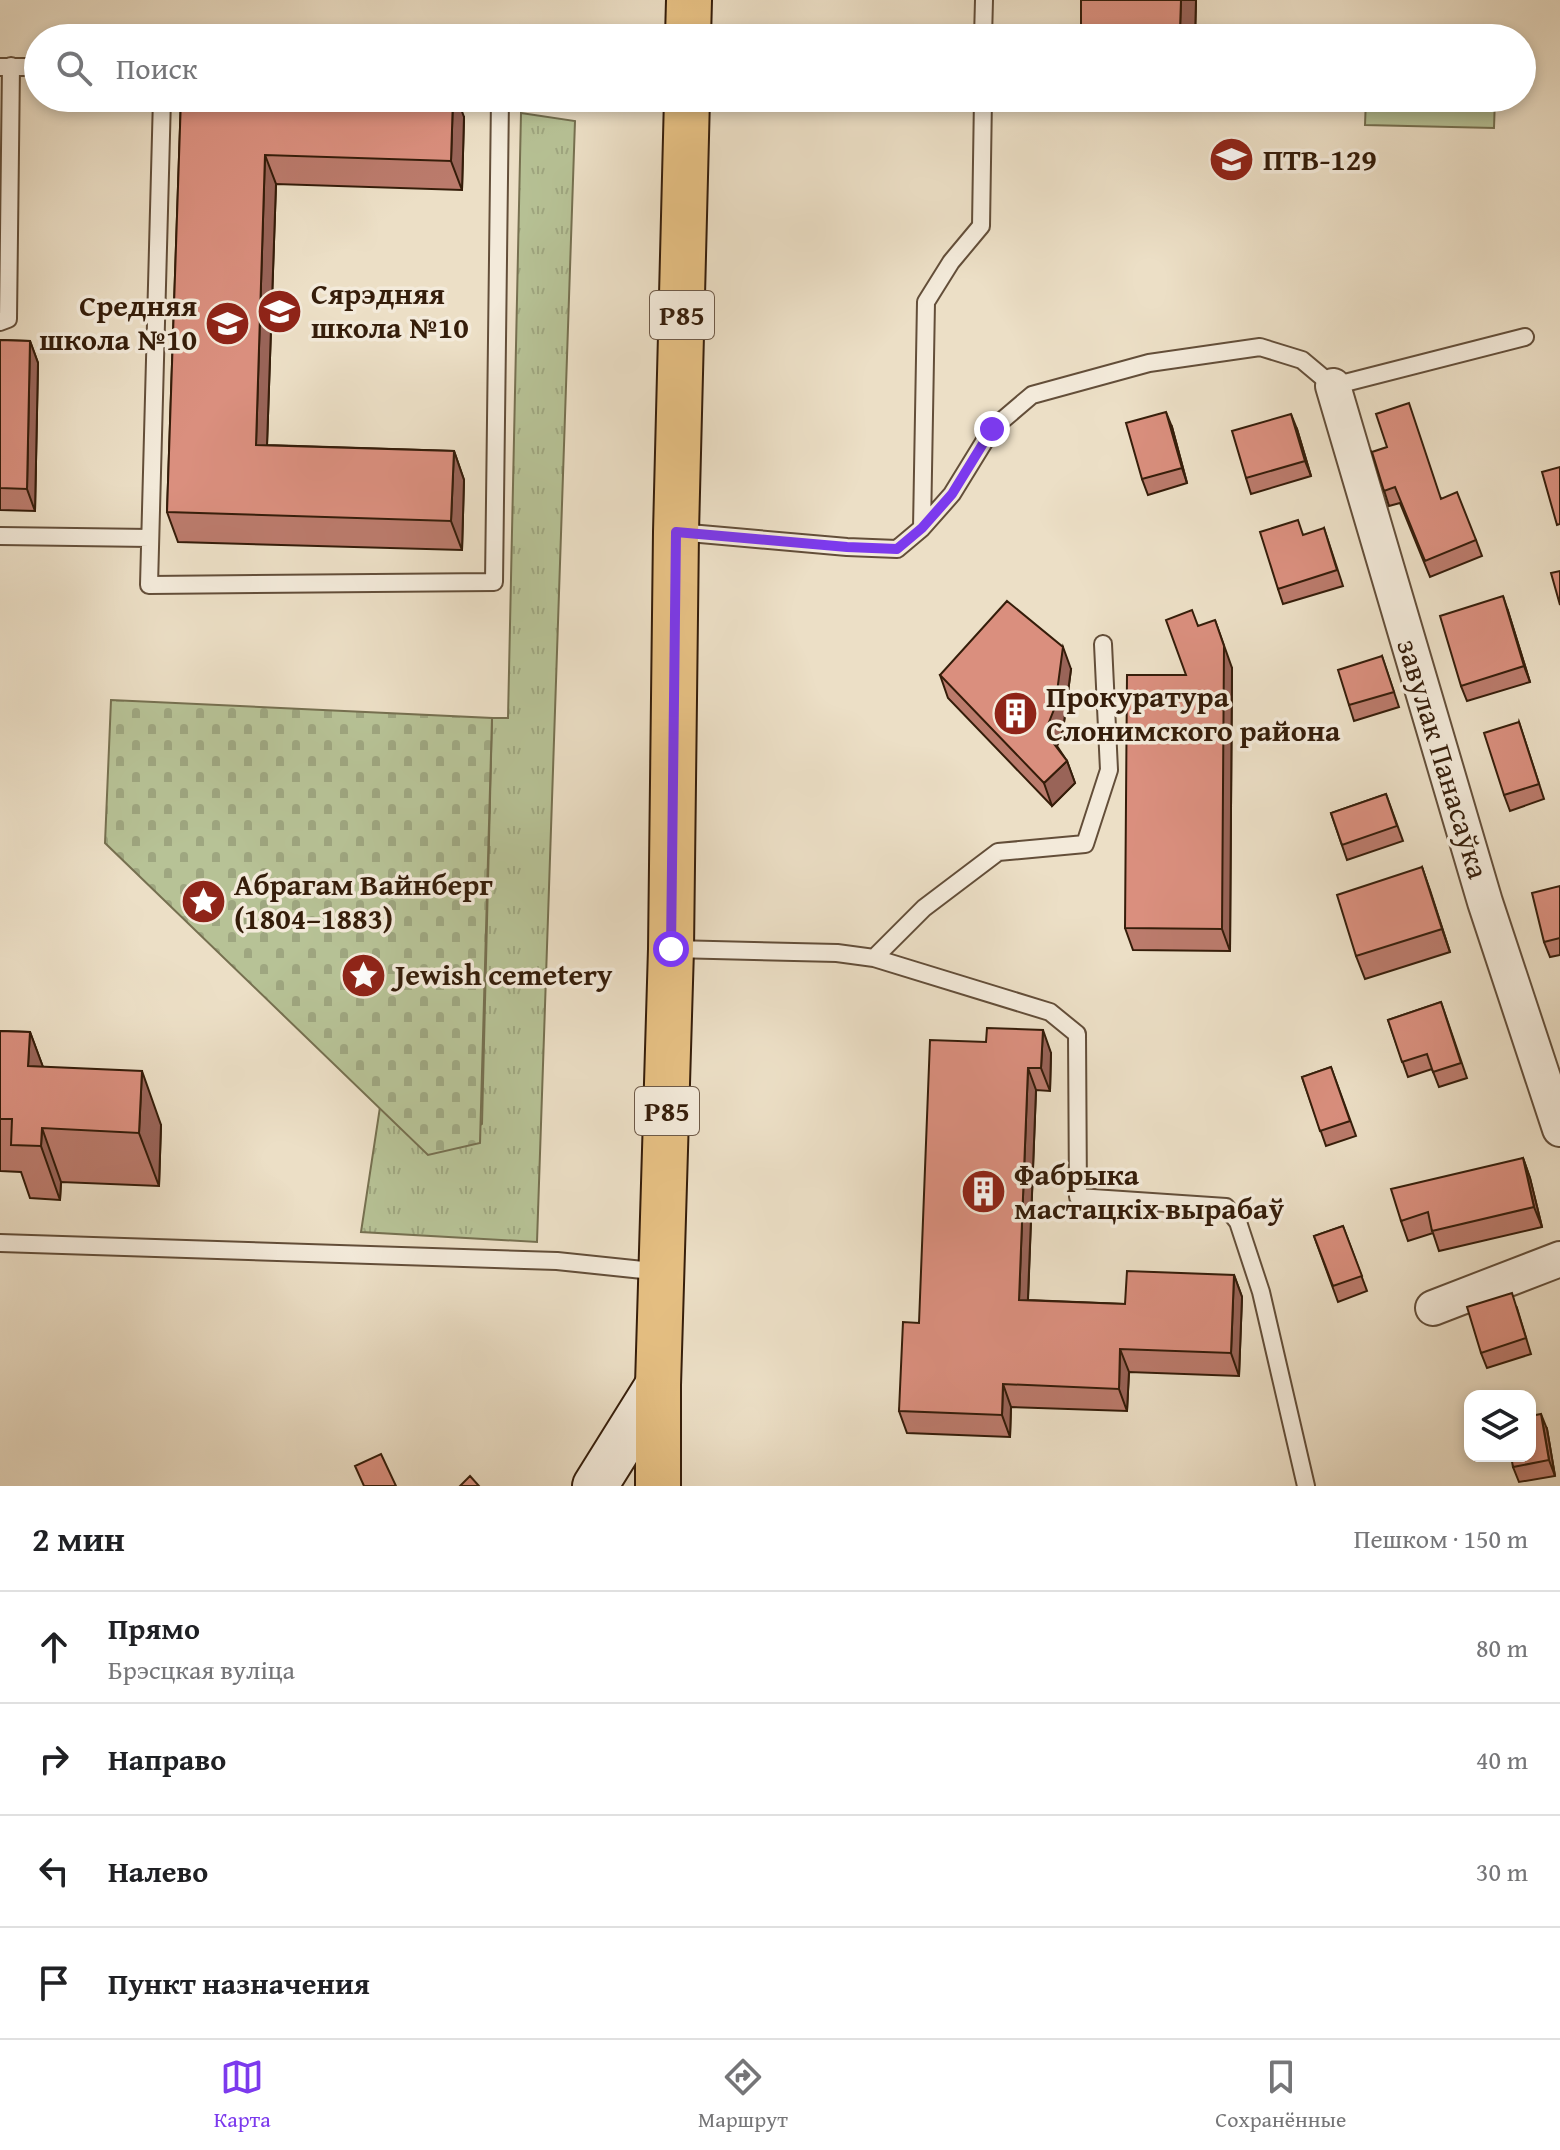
<!DOCTYPE html>
<html lang="ru">
<meta charset="utf-8">
<style>
:root{--surface:#fff;--page:#f6f6f6;--text:#202124;--muted:#757577;--line:#e0e0e0;--accent:#7c3aed}
body{margin:0;font-family:"Gentium Book Plus",serif;background:var(--page);color:var(--text)}
.controls{position:absolute;right:24px;bottom:24px;display:grid;overflow:hidden;border-radius:16px;box-shadow:0 4px 12px #0003}
.controls button{width:72px;height:72px;display:grid;place-items:center;padding:0;border:0;border-bottom:2px solid var(--line);background:var(--surface);color:var(--text);font:40px sans-serif}
.stop{position:absolute;width:24px;height:24px;margin:-18px;border:6px solid #7c3aed;border-radius:50%;background:#fff}
.stop.end{background:#7c3aed;border-color:#fff;box-shadow:0 2px 8px #0008}
.list{margin:0;padding:0;list-style:none}
h2{display:flex;justify-content:space-between;align-items:center;height:104px;margin:0;padding:0 32px;font-size:34px}
h2 small{font-size:26px;font-weight:400;color:var(--muted)}
.list li{display:grid;grid-template-columns:52px 1fr auto;gap:24px;align-items:center;box-sizing:border-box;height:112px;padding:0 32px;border-top:2px solid var(--line)}
.list b{display:block;font-size:30px;white-space:nowrap}
.list p{margin:0;font-size:26px;white-space:nowrap;color:var(--muted)}
.list em{font-size:26px;font-style:normal;color:var(--muted)}
.icon{flex:none;width:44px;height:44px;fill:none;stroke:currentColor;stroke-width:2;stroke-linecap:round;stroke-linejoin:round}
.map{position:relative;flex:none;width:1560px;height:1486px;overflow:hidden}
.search{position:absolute;background:var(--surface);box-shadow:0 4px 12px #0003;left:24px;right:24px;top:24px;height:88px;display:flex;align-items:center;gap:20px;box-sizing:border-box;padding:0 28px;border-radius:44px;color:var(--muted);font-size:30px}
.sheet{height:552px;background:var(--surface)}
nav{display:flex;justify-content:space-around;align-items:center;box-sizing:border-box;height:112px;border-top:2px solid var(--line);background:var(--surface);font-size:22px;color:var(--muted)}
nav a{display:grid;justify-items:center;gap:4px}
nav .on{color:var(--accent)}
.map>svg:first-child{display:block}
.grass{fill:url(#grass-tufts);stroke:#767050;stroke-width:2}
.cemetery{fill:url(#cemetery-stones);stroke:#767050;stroke-width:2}
.garden{fill:#b7c296;stroke:#767050;stroke-width:2}
.lines{fill:none;stroke-linecap:round;stroke-linejoin:round}
.lane-casing{stroke:#634e39;stroke-width:20}
.street-casing{stroke:#634e39;stroke-width:38}
.secondary-casing{stroke:#351d0a;stroke-width:48}
.primary-casing{stroke:#351d0a;stroke-width:48}
.lane{stroke:#f3eada;stroke-width:16}
.street{stroke:#f3eada;stroke-width:34}
.secondary{stroke:#f3eada;stroke-width:44}
.primary{stroke:#e6c083;stroke-width:44}
.wall{fill:#bb7b6c;stroke:#351d0a;stroke-width:2}
.shaded-wall{fill:#996458;stroke:#351d0a;stroke-width:2}
.building{fill:#da8f7e;stroke:#351d0a;stroke-width:2}
.route{stroke:#7c3aed;stroke-width:10}
.labels{text-anchor:middle;stroke-width:7;stroke-linejoin:round;paint-order:stroke}
.shield{fill:#f3eada;stroke:#6e5a48;stroke-width:2}
.shield-label{font-size:28px;font-weight:bold;fill:#351d0a}
.poi-label{font-size:30px;font-weight:bold;fill:#351d0a;stroke:#f3eada;text-anchor:start}
.street-label{font-size:30px;fill:#351d0a;stroke:#f3eada}
</style>
<div class="map">
<svg width="1560" height="1486" viewBox="0 0 1560 1486">
<defs>
<pattern id="grass-tufts" width="24" height="20" patternUnits="userSpaceOnUse" patternTransform="scale(2)"><rect width="24" height="20" fill="#b7c296"/><path d="M3 7l-1-3M5 7V3M7 7l1-3M15 17l-1-3M17 17v-4M19 17l1-3" fill="none" stroke="#9ea680"/></pattern>
<pattern id="cemetery-stones" width="16" height="16" patternUnits="userSpaceOnUse" patternTransform="scale(2)"><rect width="16" height="16" fill="#b7c296"/><path d="M2 7V4a2 2 0 0 1 4 0v3zM10 15v-3a2 2 0 0 1 4 0v3z" fill="#9ea680"/></pattern>
</defs>
<rect width="100%" height="100%" fill="#ecdfc6"/>
<filter id="stains"><feTurbulence type="fractalNoise" baseFrequency=".0025" numOctaves="4"/><feColorMatrix values="0 0 0 0 .2 0 0 0 0 .09 0 0 0 0 .02 0 0 0 .5 -.17"/></filter>
<radialGradient id="worn" r=".72"><stop offset=".6" stop-color="#630" stop-opacity="0"/><stop offset="1" stop-color="#630" stop-opacity=".3"/></radialGradient>
<path class="grass" d="M521,113l54,8 -38,1121 -176,-10 19,-125 48,47 54,-30 10,-406h16z"/>
<path class="cemetery" d="M111,700l381,18 -12,425 -52,12 -323,-312z"/>
<path class="garden" d="M1366,98h129l-1,30 -129,-3z"/>
<g class="lines">
<defs>
<path id="lane" d="M983,38l1,-38
M0,67h38
M162,98l-13,487 345,-3 6,-484
M0,322l8,-3 3,-253
M922,528l4,-226 25,-40 30,-36 2,-128
M678,532l169,15 50,2 25,-21 30,-34 40,-65 40,-34 117,-32 111,-16 42,13 31,26 192,-49
M0,536l150,2
M673,949l164,4 37,5 176,54 27,22 1,163 148,10 12,15 23,70 45,194
M874,958l50,-50 74,-56 87,-8 24,-74 -6,-126
M0,1243l557,18 105,11"/>
<path id="street" d="M1333,386l152,516 75,227
M1433,1308l127,-49"/>
<path id="secondary" d="M595,1486l63,-101"/>
<path id="primary" d="M688,38l1,-38
M658,1486v-101l13,-436 5,-417 11,-434"/>
</defs>
<use href="#lane" class="lane-casing"/>
<use href="#street" class="street-casing"/>
<use href="#secondary" class="secondary-casing"/>
<use href="#primary" class="primary-casing"/>
<use href="#lane" class="lane"/>
<use href="#street" class="street"/>
<use href="#secondary" class="secondary"/>
<use href="#primary" class="primary"/>
</g>
<path class="wall" d="M1196,0l-1,38h-111l-3,-9z
M181,98l283,19 -2,73 -186,-6 -9,261 187,6 10,29 -2,70 -284,-8 -11,-30z
M0,340l30,1 8,22 -3,148 -35,-1z
M1172,427l15,56 -39,12 -6,-16z
M1297,429l14,47 -60,18 -5,-16z
M1372,452l69,46 35,42 6,16 -52,21 -30,-74 -11,3z
M1324,528l19,58 -60,18 -5,-15z
M1508,611l22,71 -63,19 -6,-15z
M1198,626l34,42 -2,283 -97,-1 -8,-22z
M1382,656l17,51 -45,14 -5,-16z
M1071,669l-8,61 -6,16 10,15 8,22 -23,23 -104,-108 -8,-23z
M1519,722l25,77 -34,12 -6,-16z
M1386,794l17,47 -56,19 -16,-47z
M1422,867l28,85 -85,27 -9,-23z
M1560,886v69l-10,2 -6,-15z
M1441,1002l26,76 -28,9 -7,-18 -24,8 -20,-57z
M0,1031l30,1 13,35 118,58 -2,61 -98,-4 -1,18 -30,-2 -9,-26 -21,-1z
M986,1042l65,11 -1,38 -14,-1 -8,210 97,4 109,-29 8,22 -3,79 -110,-4 -2,39 -116,-4 -1,30 -103,-4 -8,-22z
M1331,1067l25,69 -30,10 -24,-69z
M1523,1158l7,20 12,49 -103,24 -6,-18 -25,8 -7,-20z
M1343,1226l24,65 -29,11 -24,-66z
M1517,1308l14,46 -44,14 -6,-15z
M1547,1429l8,47 -36,6 -6,-15z"/>
<path class="shaded-wall" d="M1181,0h15l-1,38h-12l-3,-8z
M453,98h4l7,19 -2,73 -11,-29z
M265,155l11,29 -10,290 -10,-29z
M30,341l8,22 -3,148 -8,-22z
M1166,412l6,15 15,56 -5,-15z
M1291,414l6,15 14,47 -6,-15z
M454,451l10,29 -2,70 -11,-29z
M1503,596l5,15 22,71 -6,-16z
M1215,620l17,48 -2,283 -8,-22z
M1063,647l8,22 -8,61 -9,24 -9,-22z
M1067,761l8,22 -23,23 -8,-23z
M1422,867l8,23 20,62 -8,-23z
M1043,1030l8,23 -1,38 -9,-23z
M30,1032l20,54 -22,-20z
M1028,1068l8,22 -9,232 -8,-22z
M142,1071l19,54 -2,61 -20,-53z
M42,1128l19,54 -1,18 -19,-54z
M1523,1158l7,20 12,49 -8,-20z
M1234,1275l8,22 -3,79 -8,-23z
M1120,1349l9,23 -2,39 -8,-22z
M1003,1384l8,23 -1,30 -8,-22z
M1541,1414l6,15 8,47 -6,-16z"/>
<path class="building" d="M1081,0h100l-1,30 -99,-1z
M181,98h272l-2,63 -186,-6 -9,290 198,6 -3,70 -284,-9z
M0,340l30,1 -3,148 -27,-1z
M1409,403l32,96 16,-7 19,48 -51,21 -30,-74 -11,4 -12,-39 15,-5 -11,-33z
M1166,412l16,56 -40,11 -16,-56z
M1291,414l14,47 -59,17 -14,-47z
M1560,467v57l-3,1 -15,-53z
M1298,520l5,15 21,-7 13,42 -59,19 -18,-57z
M1560,571v34l-9,-32z
M1503,596l21,70 -63,20 -21,-70z
M1007,601l56,46 -8,60 -10,25 22,29 -23,22 -104,-108z
M1192,610l6,16 17,-6 9,26 -2,283 -97,-1 2,-253h59l-20,-55z
M1382,656l12,36 -45,13 -11,-35z
M1519,722l20,62 -35,11 -20,-62z
M1386,794l11,32 -55,19 -11,-32z
M1422,867l20,62 -86,27 -19,-61z
M1560,886v52l-16,4 -12,-49z
M1441,1002l20,61 -28,9 -6,-18 -25,8 -14,-42z
M987,1028l56,2 -2,38h-13l-9,232 106,4 2,-33 107,4 -3,78 -111,-4 -1,40 -116,-5 -1,31 -103,-4 4,-89 16,1 11,-283 56,2z
M0,1031l30,1 -2,34 114,5 -3,62 -97,-5 -1,18 -30,-1 1,-26h-12z
M1331,1067l19,54 -30,10 -18,-54z
M1523,1158l11,49 -102,24 -4,-19 -27,9 -10,-32z
M1343,1226l19,50 -29,10 -19,-50z
M1512,1293l14,45 -45,15 -14,-46z
M1541,1414l8,46 -36,7 -2,-11h19v-40z
M381,1454l15,32h-32l-9,-20z
M470,1476l9,10h-19z"/>
<g class="lines">
<path class="route" d="M671,949l5,-417 171,15 50,2 25,-21 30,-34 40,-65"/>
</g>
<defs>
<symbol id="university-disc" viewBox="-11 -11 22 22"><circle r="9.5" fill="#8f2418" stroke="#f3eada"/><path d="M0-5L7-2L0 1L-7-2ZM-4 1L0 2.5L4 1V4Q0 6-4 4Z" fill="#fff"/></symbol>
<symbol id="school-disc" viewBox="-11 -11 22 22"><circle r="9.5" fill="#8f2418" stroke="#f3eada"/><path d="M0-5L7-2L0 1L-7-2ZM-4 1L0 2.5L4 1V4Q0 6-4 4Z" fill="#fff"/></symbol>
<symbol id="building-disc" viewBox="-11 -11 22 22"><circle r="9.5" fill="#8f2418" stroke="#f3eada"/><path d="M-4-6H4V6H1V3H-1V6H-4ZM-2.5-4.3h1.7v1.8h-1.7ZM.8-4.3h1.7v1.8H.8ZM-2.5-1h1.7V.8h-1.7ZM.8-1h1.7V.8H.8Z" fill="#fff"/></symbol>
<symbol id="sight-disc" viewBox="-11 -11 22 22"><circle r="9.5" fill="#8f2418" stroke="#f3eada"/><path d="M0-6L1.8-2.2L6-1.7L2.9 1.2L3.7 5.4L0 3.3L-3.7 5.4L-2.9 1.2L-6-1.7L-1.8-2.2Z" fill="#fff"/></symbol>
</defs>
<g fill-rule="evenodd">
<use href="#university-disc" x="1206" y="134" width="51" height="51"/>
<use href="#school-disc" x="254" y="286" width="51" height="51"/>
<use href="#school-disc" x="202" y="298" width="51" height="51"/>
<use href="#building-disc" x="990" y="688" width="51" height="51"/>
<use href="#sight-disc" x="178" y="876" width="51" height="51"/>
<use href="#sight-disc" x="338" y="950" width="51" height="51"/>
<use href="#building-disc" x="958" y="1166" width="51" height="51"/>
</g>
<g class="labels">
<g class="shield">
<rect x="650" y="291" width="64" height="48" rx="6"/>
<rect x="635" y="1087" width="64" height="48" rx="6"/>
</g>
<g class="shield-label">
<text x="682" y="325">Р85</text>
<text x="667" y="1121">Р85</text>
</g>
<g class="poi-label">
<text x="1263" y="170">ПТВ-129</text>
<text x="311" y="304">Сярэдняя<tspan x="311" dy="34">школа №10</tspan></text>
<text x="197" y="316" text-anchor="end">Средняя<tspan x="197" dy="34">школа №10</tspan></text>
<text x="1046" y="707">Прокуратура<tspan x="1046" dy="34">Слонимского района</tspan></text>
<text x="234" y="895">Абрагам Вайнберг<tspan x="234" dy="34">(1804–1883)</tspan></text>
<text x="395" y="985">Jewish cemetery</text>
<text x="1014" y="1185">Фабрыка<tspan x="1014" dy="34">мастацкіх вырабаў</tspan></text>
</g>
<g class="street-label">
<text transform="translate(1443 759) rotate(73)" y="10">завулак Панасаўка</text>
</g>
</g>
<rect width="100%" height="100%" filter="url(#stains)"/>
<rect width="100%" height="100%" fill="url(#worn)"/>
</svg>
<div class="controls">
<button><svg class="icon" aria-label="layers" viewBox="0 0 24 24"><path d="M12 4l9 5-9 5-9-5zM3 14l9 5 9-5"/></svg></button>
</div>
<div class="stop" style="left:671px;top:949px"></div>
<div class="stop end" style="left:992px;top:429px"></div>
<div class="search"><svg class="icon" aria-label="search" viewBox="0 0 24 24"><circle cx="10" cy="10" r="6"/><path d="M15 15l6 6"/></svg>Поиск</div>
</div>
<section class="sheet">
<h2>2 мин<small>Пешком · 150 m</small></h2>
<ul class="list">
<li><svg class="icon" aria-label="ahead" viewBox="0 0 24 24"><path d="M12 20V5M6 11l6-6 6 6"/></svg><div><b>Прямо</b><p>Брэсцкая вуліца</p></div><em>80 m</em></li>
<li><svg class="icon" aria-label="right" viewBox="0 0 24 24"><path d="M7 20v-9h11M14 6l5 5-5 5"/></svg><div><b>Направо</b></div><em>40 m</em></li>
<li><svg class="icon" aria-label="left" viewBox="0 0 24 24"><path d="M17 20v-9H6M10 6l-5 5 5 5"/></svg><div><b>Налево</b></div><em>30 m</em></li>
<li><svg class="icon" aria-label="arrive" viewBox="0 0 24 24"><path d="M6 21V4h12l-3 4 3 4H6"/></svg><div><b>Пункт назначения</b></div></li>
</ul>
</section>
<nav>
<a class="on"><svg class="icon" aria-label="map" viewBox="0 0 24 24"><path d="M3 6l6-2 6 2 6-2v14l-6 2-6-2-6 2zM9 4v14M15 6v14"/></svg>Карта</a>
<a><svg class="icon" aria-label="directions" viewBox="0 0 24 24"><path d="M12 3l9 9-9 9-9-9zM9 14v-3h6M13 9l2 2-2 2"/></svg>Маршрут</a>
<a><svg class="icon" aria-label="saved" viewBox="0 0 24 24"><path d="M7 4h10v16l-5-4-5 4z"/></svg>Сохранённые</a>
</nav>
